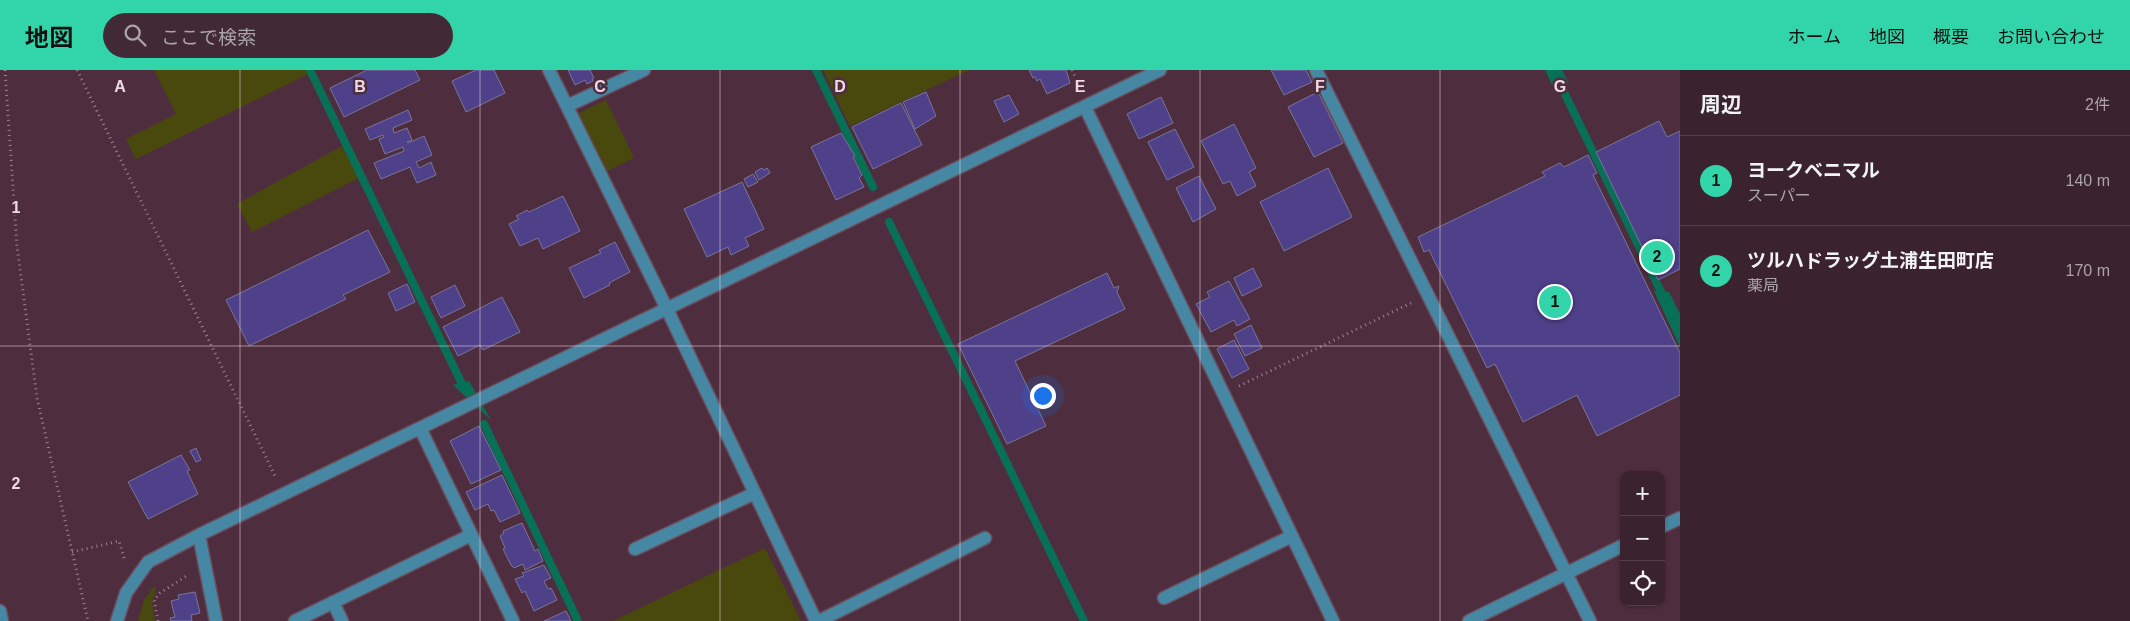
<!DOCTYPE html>
<html lang="ja">
<meta charset="utf-8">
<style>
:root{--surface:#3a222e;--page:#412a36;--text:#f1f3f6;--muted:#aba4aa;--line:#543f4a;--accent:#32d4a9}
body{margin:0;font-family:Arial,"Noto Sans JP",sans-serif;background:var(--page);color:var(--text)}
.controls{position:absolute;right:15px;bottom:15px;display:grid;overflow:hidden;border-radius:10px;box-shadow:0 1px 4px #0004}
.controls button{width:45px;height:45px;display:grid;place-items:center;padding:0;border:0;border-bottom:1px solid var(--line);background:var(--surface);color:var(--text);font:25px sans-serif}
.you{position:absolute;left:1042px;top:325px;width:18px;height:18px;margin:-12px;border:4px solid #fff;border-radius:50%;background:#1a73e8;box-shadow:0 0 0 8px #1a73e833}
.badge{display:grid;place-items:center;width:32px;height:32px;border-radius:50%;background:var(--accent);color:#111;font-size:16px;font-weight:700}
.pin{position:absolute;translate:-50% -50%;border:2px solid #fff;box-shadow:0 1px 5px #0006}
.list{margin:0;padding:0;list-style:none}
h2{display:flex;justify-content:space-between;align-items:center;height:65px;margin:0;padding:0 20px;font-size:21px}
h2 small{font-size:16px;font-weight:400;color:var(--muted)}
.list li{display:grid;grid-template-columns:32px 1fr auto;gap:15px;align-items:center;box-sizing:border-box;height:90px;padding:0 20px;border-top:1px solid var(--line)}
.list b{display:block;font-size:19px;white-space:nowrap}
.list p{margin:0;font-size:16px;white-space:nowrap;color:var(--muted)}
.list em{font-size:16px;font-style:normal;color:var(--muted)}
.icon{flex:none;width:28px;height:28px;fill:none;stroke:currentColor;stroke-width:2;stroke-linecap:round;stroke-linejoin:round}
.map{position:relative;flex:none;width:1680px;height:551px;overflow:hidden}
header{display:flex;align-items:center;gap:30px;box-sizing:border-box;height:70px;padding:0 25px;background:var(--accent);color:#111}
header strong{font-size:24px}
nav{display:flex;gap:28px;margin-inline-start:auto;font-size:18px}
.search{width:350px;height:45px;background:var(--page);display:flex;align-items:center;gap:12px;box-sizing:border-box;padding:0 18px;border-radius:28px;color:var(--muted);font-size:19px}
main{display:flex}
aside{flex:1;background:var(--surface)}
.map>svg:first-child{display:block}
.green{fill:#49490e}
.water{fill:#077057}
.lines{fill:none;stroke-linecap:round;stroke-linejoin:round}
.stream{stroke:#077057;stroke-width:8}
.building{fill:#4f408a;stroke:#797598}
.minor-casing{stroke:#6b4d5c;stroke-width:15}
.path{stroke:#9d828f;stroke-width:3;stroke-dasharray:1 4;stroke-linecap:butt}
.minor{stroke:#4687a4;stroke-width:12}
.grid{fill:none;stroke:#efd9e3;stroke-width:1;stroke-opacity:0.55}
.grid-label{font-size:16px;text-anchor:middle;font-weight:bold;fill:#efd9e3;stroke:#4e2e3e;stroke-width:5;stroke-linejoin:round;paint-order:stroke}
</style>
<header>
<strong>地図</strong>
<div class="search"><svg class="icon" aria-label="search" viewBox="0 0 24 24"><circle cx="10" cy="10" r="6"/><path d="M15 15l6 6"/></svg>ここで検索</div>
<nav><a>ホーム</a><a>地図</a><a>概要</a><a>お問い合わせ</a></nav>
</header>
<main>
<div class="map">
<svg width="1680" height="551" viewBox="0 0 1680 551">
<rect width="100%" height="100%" fill="#4e2e3e"/>
<path class="green" d="M154,0h152l2,4 -172,85 -10,-20 50,-25z
M823,0h146l-119,56z
M606,30l28,58 -29,14 -28,-58z
M342,76l17,32 -107,54 -15,-28z
M765,478l36,73h-188z
M154,516l2,2 -4,15 3,18h-17l6,-21z"/>
<path class="water" d="M1545,0h17l7,14 -15,5z
M1654,221l15,1 11,22v33z
M469,311l22,39 -38,-35z"/>
<g class="lines">
<path class="stream" d="M310,0l152,314
M816,0l57,117
M1561,16l104,214
M889,152l195,399
M484,354l94,197"/>
</g>
<path class="building" d="M367,0h48l5,10 -76,37 -14,-29z
M476,0h18l11,23 -39,19 -14,-31z
M568,0h22l4,8 -2,1 1,2 -6,3 -2,-4 -10,5z
M1029,0h37l4,13 -23,11 -7,-15 -3,2 -2,-4 -2,1z
M1271,0h35l6,12 -28,13z
M926,22l10,24 -21,13 -12,-27z
M1318,22l25,51 -29,14 -26,-50z
M1009,25l10,19 -15,8 -10,-21z
M1161,27l12,26 -34,16 -12,-25z
M901,33l21,42 -49,24 -21,-42z
M408,40l4,10 -19,8 1,5 13,-5 5,12 -5,2 1,1 16,-7 8,19 -16,7 3,6 12,-6 5,13 -19,8 -7,-16 -29,12 -7,-16 30,-12 -1,-4 -18,7 -6,-15 5,-2 -1,-2 -13,5 -5,-11z
M1659,51l8,16 13,-6v138l-22,11 -62,-128z
M1234,54l22,44 -7,4 7,14 -19,10 -7,-15 -7,3 -22,-43z
M1175,59l19,38 -27,13 -19,-38z
M841,63l14,23 -2,1 9,18 -3,3 5,9 -28,13 -25,-53z
M1588,85l9,18 -4,2 87,178v42l-83,41 -20,-41 -54,27 -28,-58 -8,4 -58,-118 -5,2 -6,-15 127,-61 -3,-4 18,-9 4,4z
M762,98l2,2 3,-2 3,5 -11,7 -4,-8z
M1328,98l24,49 -68,34 -24,-49z
M753,104l5,8 -10,5 -4,-8z
M1199,106l17,33 -23,13 -17,-34z
M742,112l22,47 -19,9 4,8 -18,9 -3,-8 -21,10 -23,-48z
M563,126l17,35 -37,18 -5,-11 -18,8 -11,-22 10,-5 -3,-3 11,-6 2,2z
M368,160l22,42 -47,23 3,4 -97,47 -23,-46z
M615,172l15,30 -21,11 1,2 -26,13 -15,-30 32,-15 -2,-3z
M1253,198l9,18 -20,10 -8,-18z
M1107,203l7,15 5,-2 -2,6 8,17 -110,52 31,65 -39,18 -49,-100z
M1229,211l21,38 -13,7 -3,-6 -23,12 -15,-28 14,-7 -3,-5z
M407,214l8,18 -19,9 -8,-18z
M455,215l10,21 -24,12 -10,-21z
M502,227l18,35 -37,18 -3,-5 -22,11 -15,-29z
M1251,255l11,23 -17,8 -11,-22z
M1234,270l15,29 -17,9 -15,-29z
M479,356l22,44 -30,14 -21,-43z
M196,378l5,12 -5,2 -6,-11z
M181,385l9,15 -3,1 11,23 -50,25 -20,-37z
M502,405l18,38 -20,9 -6,-12 -3,1 -3,-7 -13,6 -9,-18z
M522,453l13,28 3,-2 5,12 -18,9 -2,-6 -9,4 -3,-3 -8,-16 2,-1 -5,-12 4,-3 -1,-2z
M544,495l7,13 -7,3 4,8 3,-1 6,12 -23,11 -9,-20 -3,2 -7,-14 9,-3 -2,-3z
M195,522l5,21 -9,2 1,6h-21l-1,-3 5,-1 -4,-16 8,-2 -1,-4z
M566,541l5,10h-27z"/>
<g class="lines">
<defs>
<path id="minor" d="M549,0l117,237 150,314
M1316,0l274,551
M567,36l77,-36
M1085,37l248,514
M420,358l93,193
M1661,457l19,-9
M199,465l17,86
M635,479l120,-56
M1164,528l128,-62
M333,532l9,19
M0,541l2,10
M117,551l9,-28 22,-31 51,-27 961,-465
M295,551l176,-86
M819,551l166,-83
M1469,551l155,-76"/>
</defs>
<use href="#minor" class="minor-casing"/>
<path class="path" d="M5,0l12,176 20,152 51,223
M77,0l199,408
M1072,0l9,19
M1239,316l172,-83
M72,482l47,-11 6,20
M158,551l-4,-21 6,-7 28,-18"/>
<use href="#minor" class="minor"/>
</g>
<path class="grid" d="M240,0v551M480,0v551M720,0v551M960,0v551M1200,0v551M1440,0v551M0,276h1680"/>
<g class="grid-label">
<text x="120" y="22">A</text>
<text x="360" y="22">B</text>
<text x="600" y="22">C</text>
<text x="840" y="22">D</text>
<text x="1080" y="22">E</text>
<text x="1320" y="22">F</text>
<text x="1560" y="22">G</text>
<text x="16" y="143">1</text>
<text x="16" y="419">2</text>
</g>
</svg>
<div class="controls">
<button>+</button>
<button>−</button>
<button><svg class="icon" aria-label="locate" viewBox="0 0 24 24"><circle cx="12" cy="12" r="6"/><path d="M12 2v4M12 18v4M2 12h4M18 12h4"/></svg></button>
</div>
<div class="you"></div>
<div class="pin badge" style="left:1555px;top:232px">1</div>
<div class="pin badge" style="left:1657px;top:187px">2</div>
</div>
<aside>
<h2>周辺<small>2件</small></h2>
<ul class="list">
<li><span class="badge">1</span><div><b>ヨークベニマル</b><p>スーパー</p></div><em>140 m</em></li>
<li><span class="badge">2</span><div><b>ツルハドラッグ土浦生田町店</b><p>薬局</p></div><em>170 m</em></li>
</ul>
</aside>
</main>
